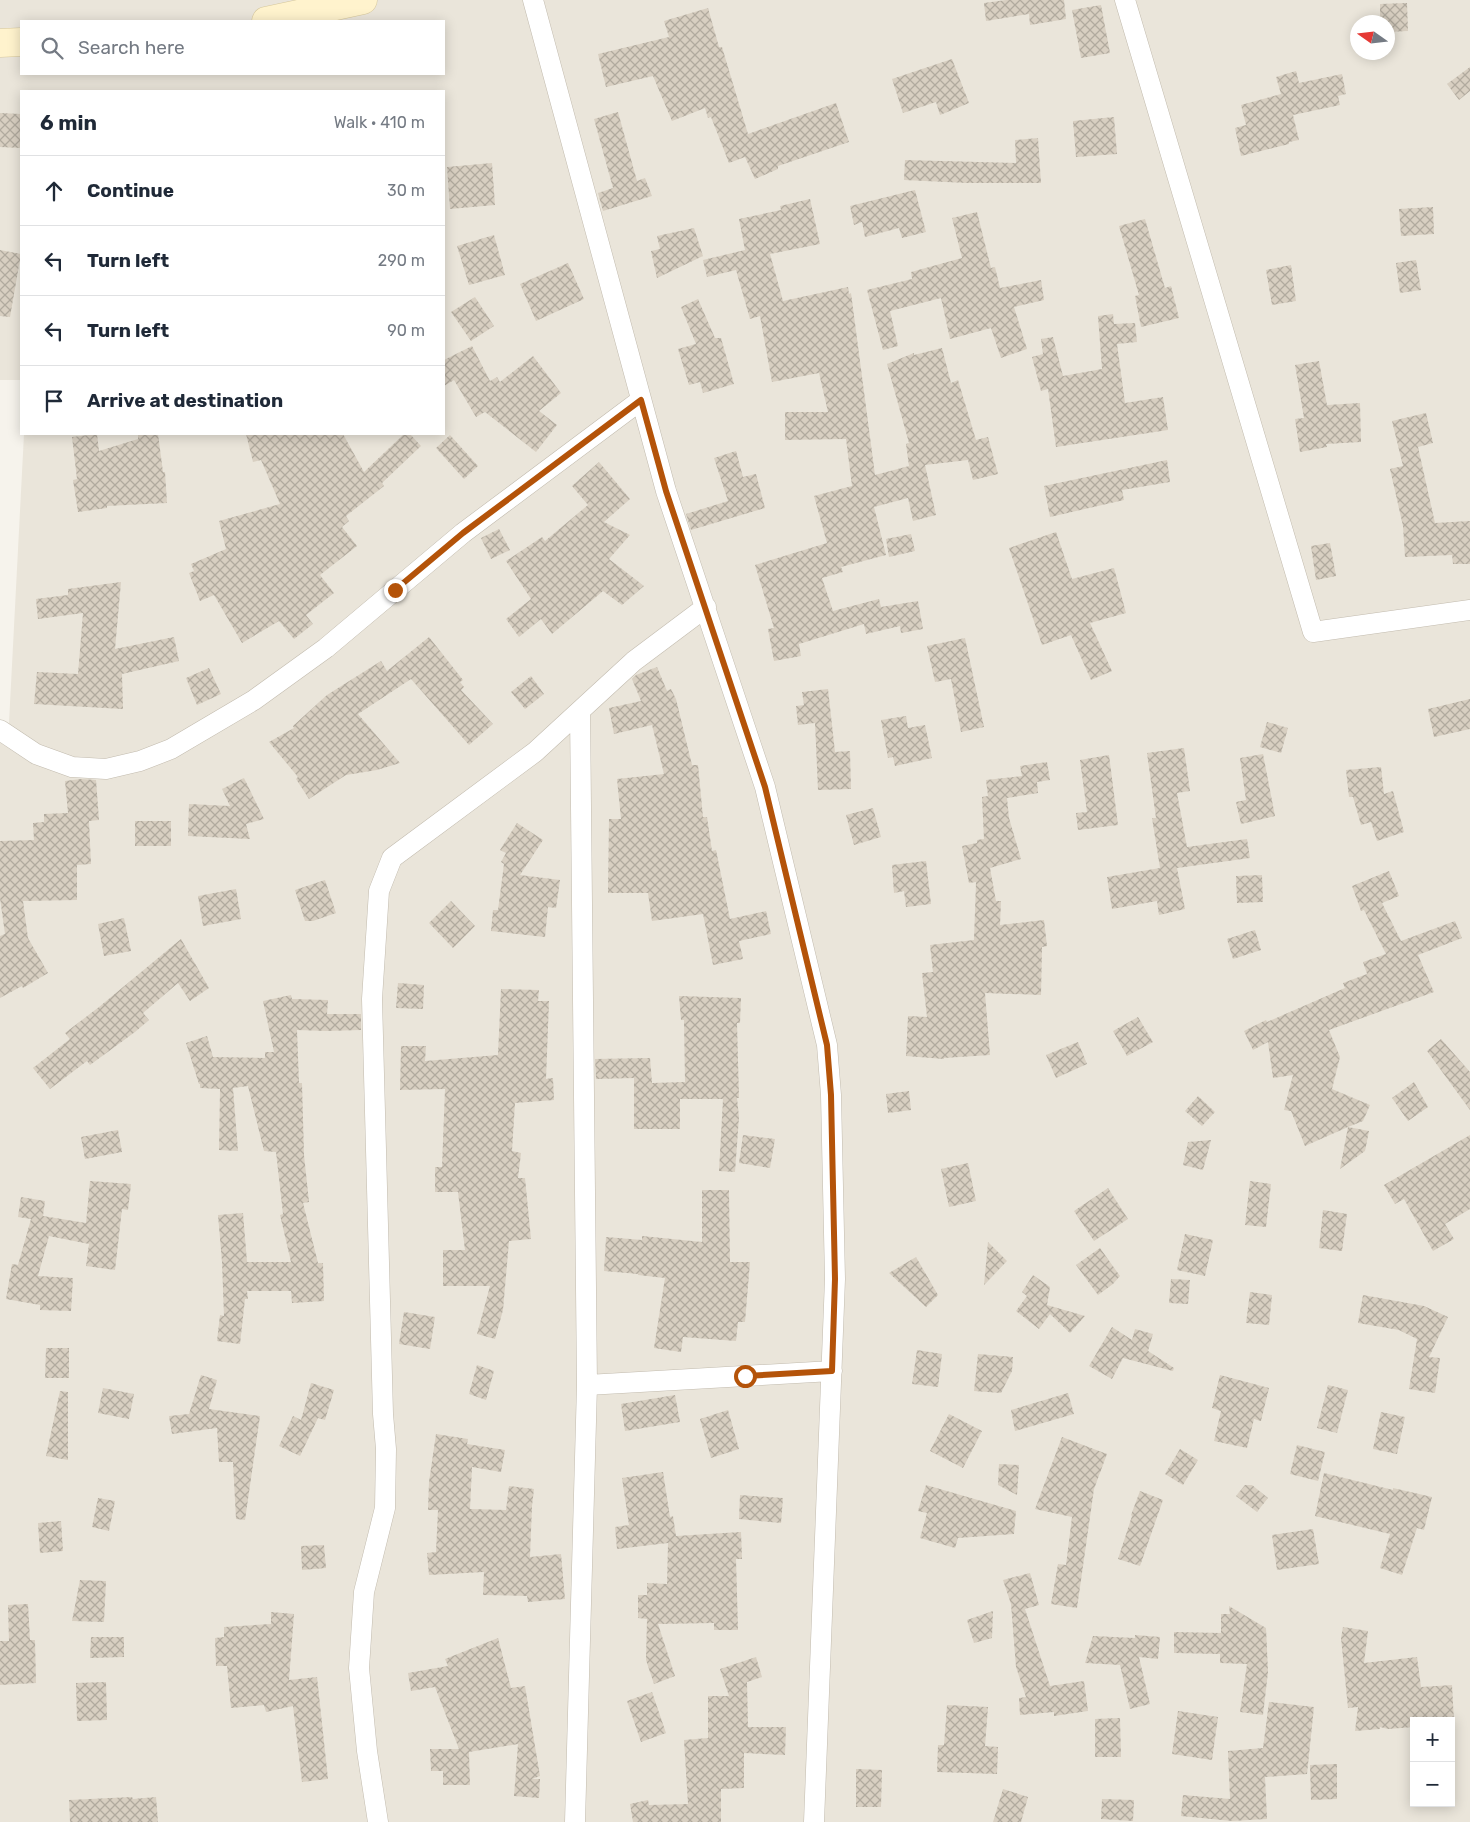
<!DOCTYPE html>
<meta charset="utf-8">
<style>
:root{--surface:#fff;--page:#f6f6f7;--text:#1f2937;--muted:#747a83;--line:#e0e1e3}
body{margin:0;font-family:Rubik,sans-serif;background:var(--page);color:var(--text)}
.controls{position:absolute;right:15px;bottom:15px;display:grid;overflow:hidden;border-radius:0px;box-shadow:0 2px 12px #0003}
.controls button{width:45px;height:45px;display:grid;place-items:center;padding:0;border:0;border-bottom:1px solid var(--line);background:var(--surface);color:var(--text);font:25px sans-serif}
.compass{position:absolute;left:1350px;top:15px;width:45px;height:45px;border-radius:50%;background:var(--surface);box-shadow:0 2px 12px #0003;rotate:284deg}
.stop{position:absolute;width:15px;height:15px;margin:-11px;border:4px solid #b45309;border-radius:50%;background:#fff}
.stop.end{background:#b45309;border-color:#fff;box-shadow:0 1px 5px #0008}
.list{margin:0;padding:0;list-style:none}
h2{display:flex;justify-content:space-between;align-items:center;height:65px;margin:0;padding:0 20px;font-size:21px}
h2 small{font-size:16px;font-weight:400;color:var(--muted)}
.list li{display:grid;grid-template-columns:32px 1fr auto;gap:15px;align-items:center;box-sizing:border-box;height:70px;padding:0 20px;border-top:1px solid var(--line)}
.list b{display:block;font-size:19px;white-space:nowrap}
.list em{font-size:16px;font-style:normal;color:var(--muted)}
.icon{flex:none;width:28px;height:28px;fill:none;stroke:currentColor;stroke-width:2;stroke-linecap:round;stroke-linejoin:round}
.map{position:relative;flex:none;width:1470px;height:1822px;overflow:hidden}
.search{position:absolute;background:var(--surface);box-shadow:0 2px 12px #0003;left:20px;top:20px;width:425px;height:55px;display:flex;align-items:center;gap:12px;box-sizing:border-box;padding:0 18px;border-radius:0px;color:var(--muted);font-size:19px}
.panel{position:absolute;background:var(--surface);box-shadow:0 2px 12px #0003;left:20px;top:90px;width:425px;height:345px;border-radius:0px}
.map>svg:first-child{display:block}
.residential{fill:#eae5da;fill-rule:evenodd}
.building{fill:url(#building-cross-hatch)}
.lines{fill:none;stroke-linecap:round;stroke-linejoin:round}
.minor-casing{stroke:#c2bbae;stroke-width:21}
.secondary-casing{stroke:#d6c79b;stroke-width:29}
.minor{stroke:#fff;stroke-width:20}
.secondary{stroke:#fff3cd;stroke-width:28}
.route{stroke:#b45309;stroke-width:6}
</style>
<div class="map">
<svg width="1470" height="1822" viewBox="0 0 1470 1822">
<defs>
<pattern id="building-cross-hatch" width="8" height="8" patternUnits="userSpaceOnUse" patternTransform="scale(1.25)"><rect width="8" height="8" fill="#d8cfc1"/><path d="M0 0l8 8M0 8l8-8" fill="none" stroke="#b1aa9e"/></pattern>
</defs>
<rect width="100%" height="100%" fill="#f6f3ec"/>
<path class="residential" d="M0,0h1470v1822h-1470v-1079l8,-1 16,-308h420v-343h-423v289h-21zM21,21h423v53h-423zM1358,22h30v30h-30zM1414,1721h37v82h-37z"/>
<path class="building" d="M1006,0h58l2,19 -36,6 -1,-11 -43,7 -2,-18z
M1407,3l1,28 -20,1v-10h-8v-18z
M1101,5l9,48 -29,5 -9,-48z
M708,8l11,39h3l26,87 88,-31 13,39 -71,24v3l-23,10 -10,-22 -16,6 -18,-46 -3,1 -3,-10 -33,13 -19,-45 -47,11 -8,-33 71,-17 -5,-16z
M952,59l17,44 -29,12 -4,-13 -33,11 -11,-34z
M1470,67v24l-11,9 -12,-16z
M1296,71l3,12 43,-9 4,20 -8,2 2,9 -47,10 6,25 -10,2v2l-48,12 -6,-28 11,-3 -5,-20 40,-11 -5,-17z
M618,112l19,69 8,-3 7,18 -49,15 -5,-18 15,-5 -19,-69z
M0,113l21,1v34l-21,-1z
M1114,117l3,37 -41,3 -3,-36z
M1038,138l3,45h-74l-63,-3 1,-20 111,3 -1,-23z
M492,163l3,42 -45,4 -3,-42z
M915,190l11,42 -24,6 -3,-10 -34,9 -3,-15 -8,3 -4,-19z
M810,199l10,45 -50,10 13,47 65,-14 1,7 2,-1 24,182 34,-9 -3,-22 3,-1 -22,-79 27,-11v2l28,-7 9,35 7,-3 18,60 12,-3 10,37 -25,6 -5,-20 -43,5 11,50 -23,6 -5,-23 -34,9 12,48 -45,12 2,5 -21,6 11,33 46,-12 2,8 37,-6 5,28 -22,4 -1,-7 -34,8 -2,-10 -65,20 2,12 -27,5 -6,-32 6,-1 -19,-63 72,-22 -13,-47 38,-10 -6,-47 -61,1v-28h43l-9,-39 -47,9 -12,-66 -10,3 -14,-49 -29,7 -4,-17 42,-10 -6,-31 42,-9 -1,-4z
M1433,207l1,27 -33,2 -2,-27z
M977,212l14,56 4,-1 5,21 41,-8 3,20 -30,7 13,42 -26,9 -10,-30 -41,11 -9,-41 -51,13 8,35 -15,4 -16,-60 45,-11 -1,-7 51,-14 -10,-40z
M1145,219l20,69 6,-2 8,32 -38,9 -6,-31 4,-1 -20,-69z
M694,228l9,28 -46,22 -6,-27 9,-2 -3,-13z
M494,235l11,40 -36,10 -12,-39z
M0,250l21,4 -11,63 -10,-1z
M1416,260l5,30 -21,3 -4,-30z
M568,263l16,36 -48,22 -16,-37z
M1291,265l5,36 -24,4 -6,-35z
M475,297l19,29 -23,15 -20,-29z
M698,299l17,39h6l13,46 -31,9 -3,-11 -11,3 -11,-36 18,-5 -15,-37z
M1113,314l1,10 21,-1 2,19 -20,2 8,59 38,-6 5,33 -112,17 -8,-58 -7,2 -9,-34 11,-3 -2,-15 12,-2 10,39 39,-7 -4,-53z
M472,346l18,35 7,-4 3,5 33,-26 28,37 -22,18 18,14 -21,27 -51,-40 -9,5 -22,-37 -10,6v-26z
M1319,361l8,44 33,-2 1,39 -35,2 1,3 -27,5 -5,-33 9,-1 -9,-53z
M1426,413l7,30 -15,4 17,76 35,-2v43h-17l-1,-9 -47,2 -2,-31 -13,-57 13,-3 -11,-45z
M97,434l2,17 39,-12v-5h20l5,38h2l2,31 -60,3v2l-29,4 -5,-32 4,-1 -5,-42z
M246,434h97l21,38 40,-38h6l11,12 -39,37 2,3 -38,30 3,5 -7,6 15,19 -37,29 14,18 -28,22 7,9 -19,15 -15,-18 -37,22 -28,-48 -14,6 -11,-28 5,-2 -3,-7 35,-15 -7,-28 61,-17 -19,-44 -8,2z
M450,435l28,31 -14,13 -28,-31z
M736,451l7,26 13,-3 9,34 -74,22 -5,-16 42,-13 -14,-43z
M1167,460l3,22 -48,8 2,10 -74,17 -6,-31z
M599,462l31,37 -26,23 26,13 -21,24 35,27 -22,19 -19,-14 -51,43 -11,-15 -22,18 -13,-18 25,-20 -25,-38 36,-24 3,4 43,-36 -16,-19z
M499,529l11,21 -19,9 -10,-21z
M1056,532l16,47 42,-11 12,45 -36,10 22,48 -21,9 -20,-45 -29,10 -33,-97z
M911,534l4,17 -26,6 -3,-18z
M1330,543l6,33 -20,4 -5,-34z
M121,582l-6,67 59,-12 5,24 -57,13 1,35 -89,-5 3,-32 41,2 5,-61 -45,6 -2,-20 32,-4v-6z
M429,637l34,43 -3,2 4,5 -3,3 32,34 -24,21 -58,-66 -53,35 42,49 -23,7 -31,5 -37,24 -13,-20 2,-2 -29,-35 25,-14 -1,-2 34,-31 54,-34 6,10z
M965,638l19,89 -23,5 -10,-53 -16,3 -8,-36z
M657,667l10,24 4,-2 5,10 16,66h6l5,52h4l5,34 4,-1 14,69 36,-8 5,23 -32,7 4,18 -30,6 -10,-51 -51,7 -4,-28h-40l1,-74h12l-4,-40 47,-5 -12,-49 -38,9 -5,-26 32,-7 -9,-22 4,-4z
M209,668l12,26 -24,11 -11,-27z
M531,676l13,18 -19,15 -14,-17z
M828,689l7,63 15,-1 1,38 -33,1 -3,-67 -17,2 -2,-19 8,-1 -2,-13z
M1470,699v30l-36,8 -6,-28z
M906,716l2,12 17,-3 7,33 -37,8 -2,-9 -5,1 -7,-38z
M1267,722l21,6 -7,25 -21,-6z
M1184,748l6,43 -13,2 10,54 60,-8 3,19 -73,10 8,41 -26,6 -2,-14 -45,8 -5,-32 53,-9 -8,-50h4l-9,-65z
M1263,754l12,62 -34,8 -5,-22 10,-2 -6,-42z
M1109,755l9,70 -40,5 -2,-17 11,-1 -7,-52z
M1047,762l3,18 -13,2 1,11 -31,5 2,20 12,41 -31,9 6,33h5l-1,24 44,-5 3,26 -5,1 -1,48 -56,-2 5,62 -46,3v1l-38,-3 2,-40 19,1 -5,-44 11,-1 -3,-27 44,-5 2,-58 -7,1 -7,-37 15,-3v-3l7,-1 -2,-42 6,-1 -2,-16 36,-4 -2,-10z
M1381,767l3,27 9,-3 11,41 -27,9 -6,-19 -10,3 -8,-28h-4l-3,-27z
M244,778l20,41 -18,5 4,15 -62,-3 1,-32 41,2 -8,-17z
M81,779l15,1 3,40 -10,1 2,43 -14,1v35l-54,1 5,37 20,35 -25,15 -1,-2 -22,12v-62l5,-2 -5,-36v-57l34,-1 -1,-17 11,-1v-8l24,-1 -3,-32z
M873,808l8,29 -27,8 -8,-30z
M135,821h36v25h-36z
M517,823l26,17 -23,35 40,5 -4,28 -8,-1 -3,30 -54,-6 2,-21h5l6,-46 -3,-2 5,-9 -6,-3z
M926,861l5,43 -25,3 -2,-16 -10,2 -2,-28z
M1389,871l10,25 -17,7 19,38 54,-20 7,17 -44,17 16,37 -105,38 11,27 -8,32 38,16 -7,16 -15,6 21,4 -4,20 -25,18 8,-42 -43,19 -14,-35 -7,-1 9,-35 -20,3 -5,-36 -15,8 -9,-19 22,-11 1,2 78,-34 -2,-5 24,-9 -4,-12 23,-8 -22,-44 -3,1 -9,-25z
M1262,875l1,27 -26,1 -1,-27z
M325,880l11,33 -23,8h-8l-10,-31z
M236,889l5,30 -38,7 -5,-30z
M451,901l24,25 -22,22 -24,-25z
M124,918l7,33 -27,5 -6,-32z
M1255,930l6,20 -28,9 -6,-20z
M181,939l28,49 -19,13 -12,-18 -35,30 6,7 -14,12 -45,33 -3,-4 -37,28 -17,-21 37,-29 -5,-6 34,-26z
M398,983l26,2 -1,24 -27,-1z
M501,989l38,1 -1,11h11l-3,78 7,-1 1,22 -39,3 -3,48 9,2 -3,25h7l6,61 -22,2 -6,69 -8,29 -18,-5 13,-48h-47v-36h22l-7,-58h-23v-25h7l3,-78 -45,1 1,-44h25l-1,15 73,-6z
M291,995l1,4 36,1 -1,14h34v16l-35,1 -29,-1 2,53h3l2,72 5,47 -6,1 15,60h5l1,38 -32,2 -1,-12h-44l1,8h-3l-5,45 -23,-3 3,-26 4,1 -2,-54 -4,-47 25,-2 4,49h44l-11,-47 3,-1 -7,-62 -12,-1 -16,-65 -15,2 5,63 -19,-1 1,-61 -20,-1v-4h-1l-13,-41 21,-7 6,21 52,1v-6h9l-11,-51z
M679,996l62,2 -1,25h-3l2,75h-2l2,19 -4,55 -16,-1 4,-72h-43v30h-46v-51l-38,1 -1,-20 55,-1 2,25 33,-1 -1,-62h-3z
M1138,1017l15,25 -26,14 -14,-25z
M1441,1039l29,33v38l-43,-59z
M1078,1042l9,22 -31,14 -10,-23z
M1414,1082l14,25 -20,14 -16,-23z
M909,1091l2,19 -23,3 -2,-19z
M1198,1096l17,16 -13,14 -17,-15z
M118,1130l4,22 -37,7 -4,-22z
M743,1135l32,4 -5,29 -31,-5z
M1470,1135v74l-25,15 9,15 -21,12 -29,-52 -9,5 -11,-19z
M1211,1140l-8,30 -20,-5 5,-23z
M968,1163l8,38 -27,6 -8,-38z
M90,1181l41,3 -3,26 -6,-1 -7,61 -29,-4 3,-22 -40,-8 -11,40 35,2 -2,33 -31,-1v-5l-34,-6 6,-35 6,1 13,-46 -13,-2 3,-20 24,4 -2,15 43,7z
M1250,1181l21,3 -5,43 -21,-2z
M1108,1188l20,31 -34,22 -20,-30z
M702,1190h27l1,72h20l-5,60h-7l-2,19 -53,-4 -2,15 -27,-4 11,-70 -27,-3v-1l-34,-3 2,-34 36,3v-4l60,6z
M1323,1210l24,4 -5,37 -23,-3z
M1185,1234l28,6 -8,36 -28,-6z
M988,1242l19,19 -23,24z
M1100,1248l20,28 -7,8 -15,11 -22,-30z
M916,1257l22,38 -12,12 -37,-34z
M1033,1275l17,12 -3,18 38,11 -15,17 -20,-19 -11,15 -23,-18 11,-15 -5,-4z
M1171,1279l19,1 -2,24 -19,-1z
M1250,1292l22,3 -3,30 -23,-2z
M1363,1295l61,11 24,11 -19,40 11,1 -5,35 -26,-4 8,-50 -18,-9 -41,-7z
M404,1312l31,5 -5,32 -31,-5z
M1112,1327l20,13 3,-11 18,5 -5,17 26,17 -1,3 -50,-13 -11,21 -23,-13z
M46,1348h23v30h-24z
M917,1350l25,4 -4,33 -26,-3z
M978,1354l35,3 -1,14 -11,22 -27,-2z
M477,1365l17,6 -8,29 -17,-6z
M201,1375l16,5 -8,29 51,7 -15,104 -9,-1 -3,-57h-14l-2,-34 -45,6 -3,-18 20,-2z
M1220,1375l49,13 -8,33 -7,-2 -7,29 -33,-7 7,-30 -9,-3z
M311,1383l23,7 -9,30 -7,-2 -18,38 -21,-10 14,-30 8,4z
M1328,1385l20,5 -11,43 -20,-5z
M103,1388l31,6 -5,25 -31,-6z
M60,1391l8,1v68l-22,-4z
M1068,1393l6,21 -59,17 -4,-21z
M675,1395l5,27 -55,9 -4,-27z
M728,1410l11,39 -28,9 -11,-39z
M1381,1412l24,5 -8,37 -24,-5z
M949,1414l33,17 -19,37 -33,-17z
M436,1434l32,5 -1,5 38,6 -4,22 -29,-5 -2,42 36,1 3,-24 25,3 -2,17 -2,51 31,-3 4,45 -37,3 -1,-6 -44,-1 1,-23 -55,3 -2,-22 9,-1 2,-42h-10l1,-28z
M1062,1437l45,17 -13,35 -17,119 -26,-4 7,-40 8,1 6,-48 -37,-8z
M1297,1445l28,7 -7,29 -28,-7z
M1180,1449l18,11 -15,25 -18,-11z
M999,1464l20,1 -2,30 -19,-10z
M663,1472l7,45 3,-1 3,20 65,-4 1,27h-6l2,71h-24v-7l-56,1 17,52 -21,8 -8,-24 1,-41 -9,-1v-23h9v-12l20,1 1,-41 -51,6 -2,-22 14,-2 -7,-47z
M1324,1473l69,17v-2l39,9 -8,33 -7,-2 -15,47 -22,-7 10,-34 -75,-18z
M926,1485l90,26 -2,23 -56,4 -3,10 -35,-10 7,-25 -9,-2z
M1245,1485h7l16,13 -11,14 -21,-16z
M1140,1491l23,9 -23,66 -22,-7 14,-43 -1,-1z
M740,1495l43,3 -2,25 -42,-4z
M98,1498l17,3 -6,30 -17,-4z
M61,1521l2,30 -23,2 -2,-30z
M1313,1529l6,35 -42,6 -5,-35z
M324,1545l2,23 -24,2 -1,-24z
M1030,1573l9,32 -14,4 25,77 34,-5 4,30 -34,5v-4l-34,3 -1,-17 7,-1 -10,-30 -5,-63 -8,-24z
M80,1580l26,1 -2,41 -32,-1z
M28,1604l2,36h5l1,43 -36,2v-44h9l-1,-36z
M1229,1606l37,22 2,44 -5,43 -23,-3 7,-48 -27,-1v-9l-46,-1v-21l47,1v-19h9z
M993,1611l-1,27 -18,5 -7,-23z
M271,1612l23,2 -5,66 28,-3 11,102 -26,3 -9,-76 -27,6 -2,-7 -33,3 -4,-42h-11l-1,-28 9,-1v-10l47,-3z
M1343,1627l25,4 -4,32 53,-6 4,30 31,-2 2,36h-40v6l-26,2 -8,-2v2l-25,2 3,-24 -10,1 -7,-70z
M1135,1635l25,2 -2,22 -19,-2 11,47 -20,5 -10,-44 -35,-2 8,-27 42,2z
M91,1637h33v20l-34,1z
M498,1638l13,50 14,-2 15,90 -8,3h8l-1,19 -25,-2 4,-52 -49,8 1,33h-27v-14h-12l-1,-22h29l-24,-62 -24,4 -3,-18 40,-7 -3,-7z
M756,1657l6,20 -15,5 1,45h38l-1,28 -41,-2v35l-23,1v33h-88l-3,-18 18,-4 1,5 39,-1 -4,-64 24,-2v-42h21l-9,-27z
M106,1682l1,38 -30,1 -1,-38z
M652,1692l14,41 -25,9 -14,-41z
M1269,1702l45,5 -7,67 -42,3 2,42 -35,2 -51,-5 2,-21 47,4 -2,-48 35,-3z
M947,1705l41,2 -3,39 13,1 -1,27 -60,-2 1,-27h6z
M1178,1711l40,6 -6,43 -40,-6z
M1120,1718l1,39h-26v-38z
M1337,1764v35l-26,1 -1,-35z
M856,1769l26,1 -1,37h-25z
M1003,1789l25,8 -7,25h-28z
M132,1797l1,2 23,-2 2,25h-88l-1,-22z
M1102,1799l32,1 -1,21 -32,-2z"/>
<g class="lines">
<defs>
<path id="minor" d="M533,0l133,491 99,296 62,258 4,50 4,184 -21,543
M1125,0l188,632 157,-22
M0,730l36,24 36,13 34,2 34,-8 31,-12 83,-49 72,-52 137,-115 178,-133
M587,1385l245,-14
M378,1822l-11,-71 -8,-83 5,-76 21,-84 1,-59 -3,-35 -11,-415 7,-108 13,-33 143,-106 99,-91 72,-54
M575,1822l12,-437 -7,-674"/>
<path id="secondary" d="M266,21l97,-21
M0,43l21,-1"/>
</defs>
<use href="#minor" class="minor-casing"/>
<use href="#secondary" class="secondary-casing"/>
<use href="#minor" class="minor"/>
<use href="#secondary" class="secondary"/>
</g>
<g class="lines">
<path class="route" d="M395,590l68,-57 178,-133 25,91 99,296 62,258 4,50 4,184 -3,92 -87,5"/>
</g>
</svg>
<div class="controls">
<button>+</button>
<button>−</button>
</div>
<svg class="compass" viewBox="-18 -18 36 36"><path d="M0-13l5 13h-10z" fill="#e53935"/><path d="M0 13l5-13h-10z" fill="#747a83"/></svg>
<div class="stop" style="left:745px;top:1376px"></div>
<div class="stop end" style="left:395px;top:590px"></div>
<div class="search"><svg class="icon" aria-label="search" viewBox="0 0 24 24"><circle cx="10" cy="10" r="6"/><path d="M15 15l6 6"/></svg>Search here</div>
<section class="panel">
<h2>6 min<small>Walk · 410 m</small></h2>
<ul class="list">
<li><svg class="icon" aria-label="ahead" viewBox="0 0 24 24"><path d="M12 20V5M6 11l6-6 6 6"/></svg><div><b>Continue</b></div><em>30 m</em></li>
<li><svg class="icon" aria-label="left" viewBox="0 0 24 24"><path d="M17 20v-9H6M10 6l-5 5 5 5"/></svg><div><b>Turn left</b></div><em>290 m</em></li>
<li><svg class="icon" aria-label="left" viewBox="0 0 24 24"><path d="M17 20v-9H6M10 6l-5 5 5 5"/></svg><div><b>Turn left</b></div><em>90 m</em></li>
<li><svg class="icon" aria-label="arrive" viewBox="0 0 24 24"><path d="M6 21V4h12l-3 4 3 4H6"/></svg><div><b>Arrive at destination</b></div></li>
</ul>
</section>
</div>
